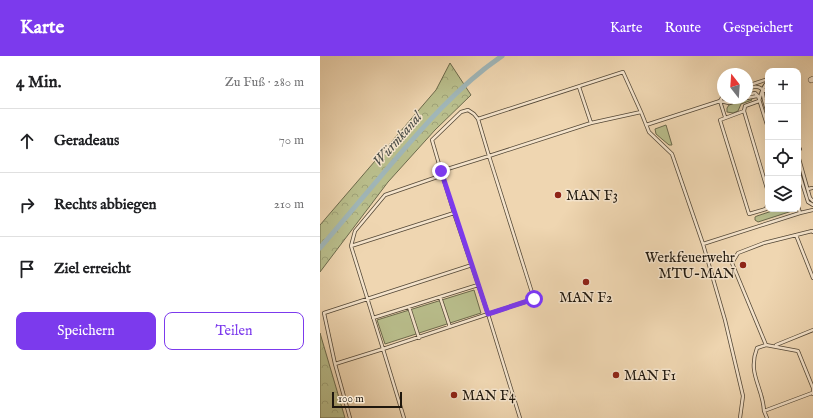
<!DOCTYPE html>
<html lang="de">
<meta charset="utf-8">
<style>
:root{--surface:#fff;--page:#f2f2f2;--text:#202124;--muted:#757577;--line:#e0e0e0;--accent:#7c3aed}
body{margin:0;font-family:"IM FELL English",serif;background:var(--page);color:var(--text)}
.controls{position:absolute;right:12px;top:12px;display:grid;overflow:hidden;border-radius:8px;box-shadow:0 4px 16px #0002}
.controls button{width:36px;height:36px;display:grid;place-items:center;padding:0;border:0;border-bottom:1px solid var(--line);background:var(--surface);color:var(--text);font:20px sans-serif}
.compass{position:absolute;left:397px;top:12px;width:36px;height:36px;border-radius:50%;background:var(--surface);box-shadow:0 4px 16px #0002;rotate:343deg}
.scale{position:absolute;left:12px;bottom:10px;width:70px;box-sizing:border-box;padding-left:4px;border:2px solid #1f170d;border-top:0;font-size:11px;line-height:14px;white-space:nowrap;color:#1f170d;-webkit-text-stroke:3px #f5e4cc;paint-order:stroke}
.stop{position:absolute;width:12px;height:12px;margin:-9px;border:3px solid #7c3aed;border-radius:50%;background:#fff}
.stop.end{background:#7c3aed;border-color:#fff;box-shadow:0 1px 4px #0008}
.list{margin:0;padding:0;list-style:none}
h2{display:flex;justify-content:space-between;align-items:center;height:52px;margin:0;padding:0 16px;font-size:17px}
h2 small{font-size:13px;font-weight:400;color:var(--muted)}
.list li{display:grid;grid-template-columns:26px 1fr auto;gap:12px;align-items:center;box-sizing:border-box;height:64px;padding:0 16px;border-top:1px solid var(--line)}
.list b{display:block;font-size:15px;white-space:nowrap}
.list em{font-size:13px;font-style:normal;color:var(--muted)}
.actions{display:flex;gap:8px;padding:12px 16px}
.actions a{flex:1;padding:9px 0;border:1px solid var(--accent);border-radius:8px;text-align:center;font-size:14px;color:var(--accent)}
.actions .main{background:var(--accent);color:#fff}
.icon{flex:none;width:22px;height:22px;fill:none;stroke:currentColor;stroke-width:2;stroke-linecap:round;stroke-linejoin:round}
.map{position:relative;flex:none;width:493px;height:362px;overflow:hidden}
header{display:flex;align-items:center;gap:24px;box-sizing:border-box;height:56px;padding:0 20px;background:var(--accent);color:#fff}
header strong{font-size:19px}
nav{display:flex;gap:22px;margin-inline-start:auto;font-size:14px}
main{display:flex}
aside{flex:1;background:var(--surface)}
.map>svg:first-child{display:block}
.green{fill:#b9be8c;stroke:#6c6a4c}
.forest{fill:url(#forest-crowns);stroke:#6c6a4c}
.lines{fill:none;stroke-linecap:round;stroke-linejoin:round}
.canal{stroke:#a0b6b8;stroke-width:5}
.lane-casing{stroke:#534736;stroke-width:4}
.street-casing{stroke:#534736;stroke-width:6}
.lane{stroke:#f5e4cc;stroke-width:2.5}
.street{stroke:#f5e4cc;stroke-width:5}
.route{stroke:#7c3aed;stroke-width:5}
.poi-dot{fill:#8f2418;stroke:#f5e4cc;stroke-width:1.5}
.labels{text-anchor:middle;stroke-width:3;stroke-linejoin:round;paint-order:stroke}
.poi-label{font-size:14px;fill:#1f170d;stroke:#f5e4cc;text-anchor:start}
.water-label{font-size:15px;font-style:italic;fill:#4c4f49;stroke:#f5e4cc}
</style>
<header>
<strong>Karte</strong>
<nav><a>Karte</a><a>Route</a><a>Gespeichert</a></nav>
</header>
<main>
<aside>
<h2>4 Min.<small>Zu Fuß · 280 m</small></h2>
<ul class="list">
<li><svg class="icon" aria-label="ahead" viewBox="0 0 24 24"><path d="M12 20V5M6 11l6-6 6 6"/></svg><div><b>Geradeaus</b></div><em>70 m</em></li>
<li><svg class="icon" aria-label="right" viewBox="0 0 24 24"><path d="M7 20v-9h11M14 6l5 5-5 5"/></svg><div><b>Rechts abbiegen</b></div><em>210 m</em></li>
<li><svg class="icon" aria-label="arrive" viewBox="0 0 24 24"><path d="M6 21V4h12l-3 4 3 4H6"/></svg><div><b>Ziel erreicht</b></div></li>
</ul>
<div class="actions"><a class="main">Speichern</a><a>Teilen</a></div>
</aside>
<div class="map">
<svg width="493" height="362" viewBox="0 0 493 362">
<defs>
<pattern id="forest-crowns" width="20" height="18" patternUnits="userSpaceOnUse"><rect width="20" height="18" fill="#b9be8c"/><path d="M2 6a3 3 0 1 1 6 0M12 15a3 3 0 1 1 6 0" fill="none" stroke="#9fa378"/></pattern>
</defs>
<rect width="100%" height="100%" fill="#efd6b1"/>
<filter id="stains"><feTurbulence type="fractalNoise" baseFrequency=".005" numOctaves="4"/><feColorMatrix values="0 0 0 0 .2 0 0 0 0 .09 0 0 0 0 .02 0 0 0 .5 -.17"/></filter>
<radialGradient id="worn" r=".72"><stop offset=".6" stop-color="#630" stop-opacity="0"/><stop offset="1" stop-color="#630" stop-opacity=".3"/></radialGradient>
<path class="green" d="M431,42l1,2 -11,4 -3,7 -5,2 -6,-1v-4l2,-3z
M346,69l6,20h-3l-13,-11 -1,-5z
M458,153h17l-3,2 -34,11 -3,-2v-3l2,-1z
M154,234l7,23 -96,31 -8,-24z"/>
<path class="forest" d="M130,7l21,32 -36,35 -47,52 -68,90v-47l116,-135z
M0,277l25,85h-25z"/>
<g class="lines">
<path class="canal" d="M0,192c22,-26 45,-53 67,-79 35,-41 71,-83 115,-113"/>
<defs>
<path id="lane" d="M427,30l21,-7
M259,31l12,36
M427,33c6,-2 10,-4 15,0l2,11 4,14
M443,33l5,4
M427,39l8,-2 3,3 10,32
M403,40l-3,5 5,16
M427,42l10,-2
M406,46l12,-4
M424,55l1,-5 14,-5c2,-7 3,-14 9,-19
M321,56l-18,-40 -145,47 11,37 102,-33 50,-11 8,20 23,22 31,90 97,-31 13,-3
M326,69l74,-24 9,2 17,-5
M478,94l2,-1
M478,99l12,43 3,3
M478,114l10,32 5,3
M121,115l-9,-31 29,-28 7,-2 6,4 4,5
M488,133l4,-1
M448,136l-24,-81 -24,9 29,94 17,-5 2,-6
M478,150l2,7
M493,176l-1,-1 -48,12 -26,10 -6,10 34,82 32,6 15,37v6
M476,179l17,43
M383,188l22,76 18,76 -3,22
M31,190l4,-15 30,-36 58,-20
M120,241l10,30
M89,251l10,31
M53,262l105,-33
M456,289l37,-15
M15,308l48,-15 -32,-103 103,-33 -13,-42 48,-15 45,143 -46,15 -34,-101
M444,355c-1,-24 -17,-37 -7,-63l9,-3
M30,362l-15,-54 -11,-51 148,-48
M84,362l-21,-69 105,-35 32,104
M447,362l-3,-7 48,-18"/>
<path id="street" d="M491,24l2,-1"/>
</defs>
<use href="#lane" class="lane-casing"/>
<use href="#street" class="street-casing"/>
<use href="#lane" class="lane"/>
<use href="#street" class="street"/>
</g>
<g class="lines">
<path class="route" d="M121,115l47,143 46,-15"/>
</g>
<g class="poi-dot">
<circle cx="238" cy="139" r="4"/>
<circle cx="423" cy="209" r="4"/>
<circle cx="266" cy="226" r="4"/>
<circle cx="296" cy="319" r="4"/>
<circle cx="134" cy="339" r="4"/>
</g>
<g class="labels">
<g class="poi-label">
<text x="246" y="144">MAN F3</text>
<text x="415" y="206" text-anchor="end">Werkfeuerwehr<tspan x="415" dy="16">MTU-MAN</tspan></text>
<text x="266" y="246" text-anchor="middle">MAN F2</text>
<text x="304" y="324">MAN F1</text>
<text x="142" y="344">MAN F4</text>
</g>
<g class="water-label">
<text transform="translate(77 83) rotate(-49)" y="5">Würmkanal</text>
</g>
</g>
<rect width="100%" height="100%" filter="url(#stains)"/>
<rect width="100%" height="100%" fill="url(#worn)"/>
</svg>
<div class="controls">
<button>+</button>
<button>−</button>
<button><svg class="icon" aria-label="locate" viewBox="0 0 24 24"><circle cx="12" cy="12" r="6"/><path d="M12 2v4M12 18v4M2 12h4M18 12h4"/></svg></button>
<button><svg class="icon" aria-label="layers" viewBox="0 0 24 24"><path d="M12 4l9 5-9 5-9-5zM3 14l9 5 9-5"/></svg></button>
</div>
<svg class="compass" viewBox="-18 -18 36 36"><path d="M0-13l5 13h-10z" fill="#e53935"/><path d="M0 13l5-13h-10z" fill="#757577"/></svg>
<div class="scale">100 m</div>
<div class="stop" style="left:214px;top:243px"></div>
<div class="stop end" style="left:121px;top:115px"></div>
</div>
</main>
